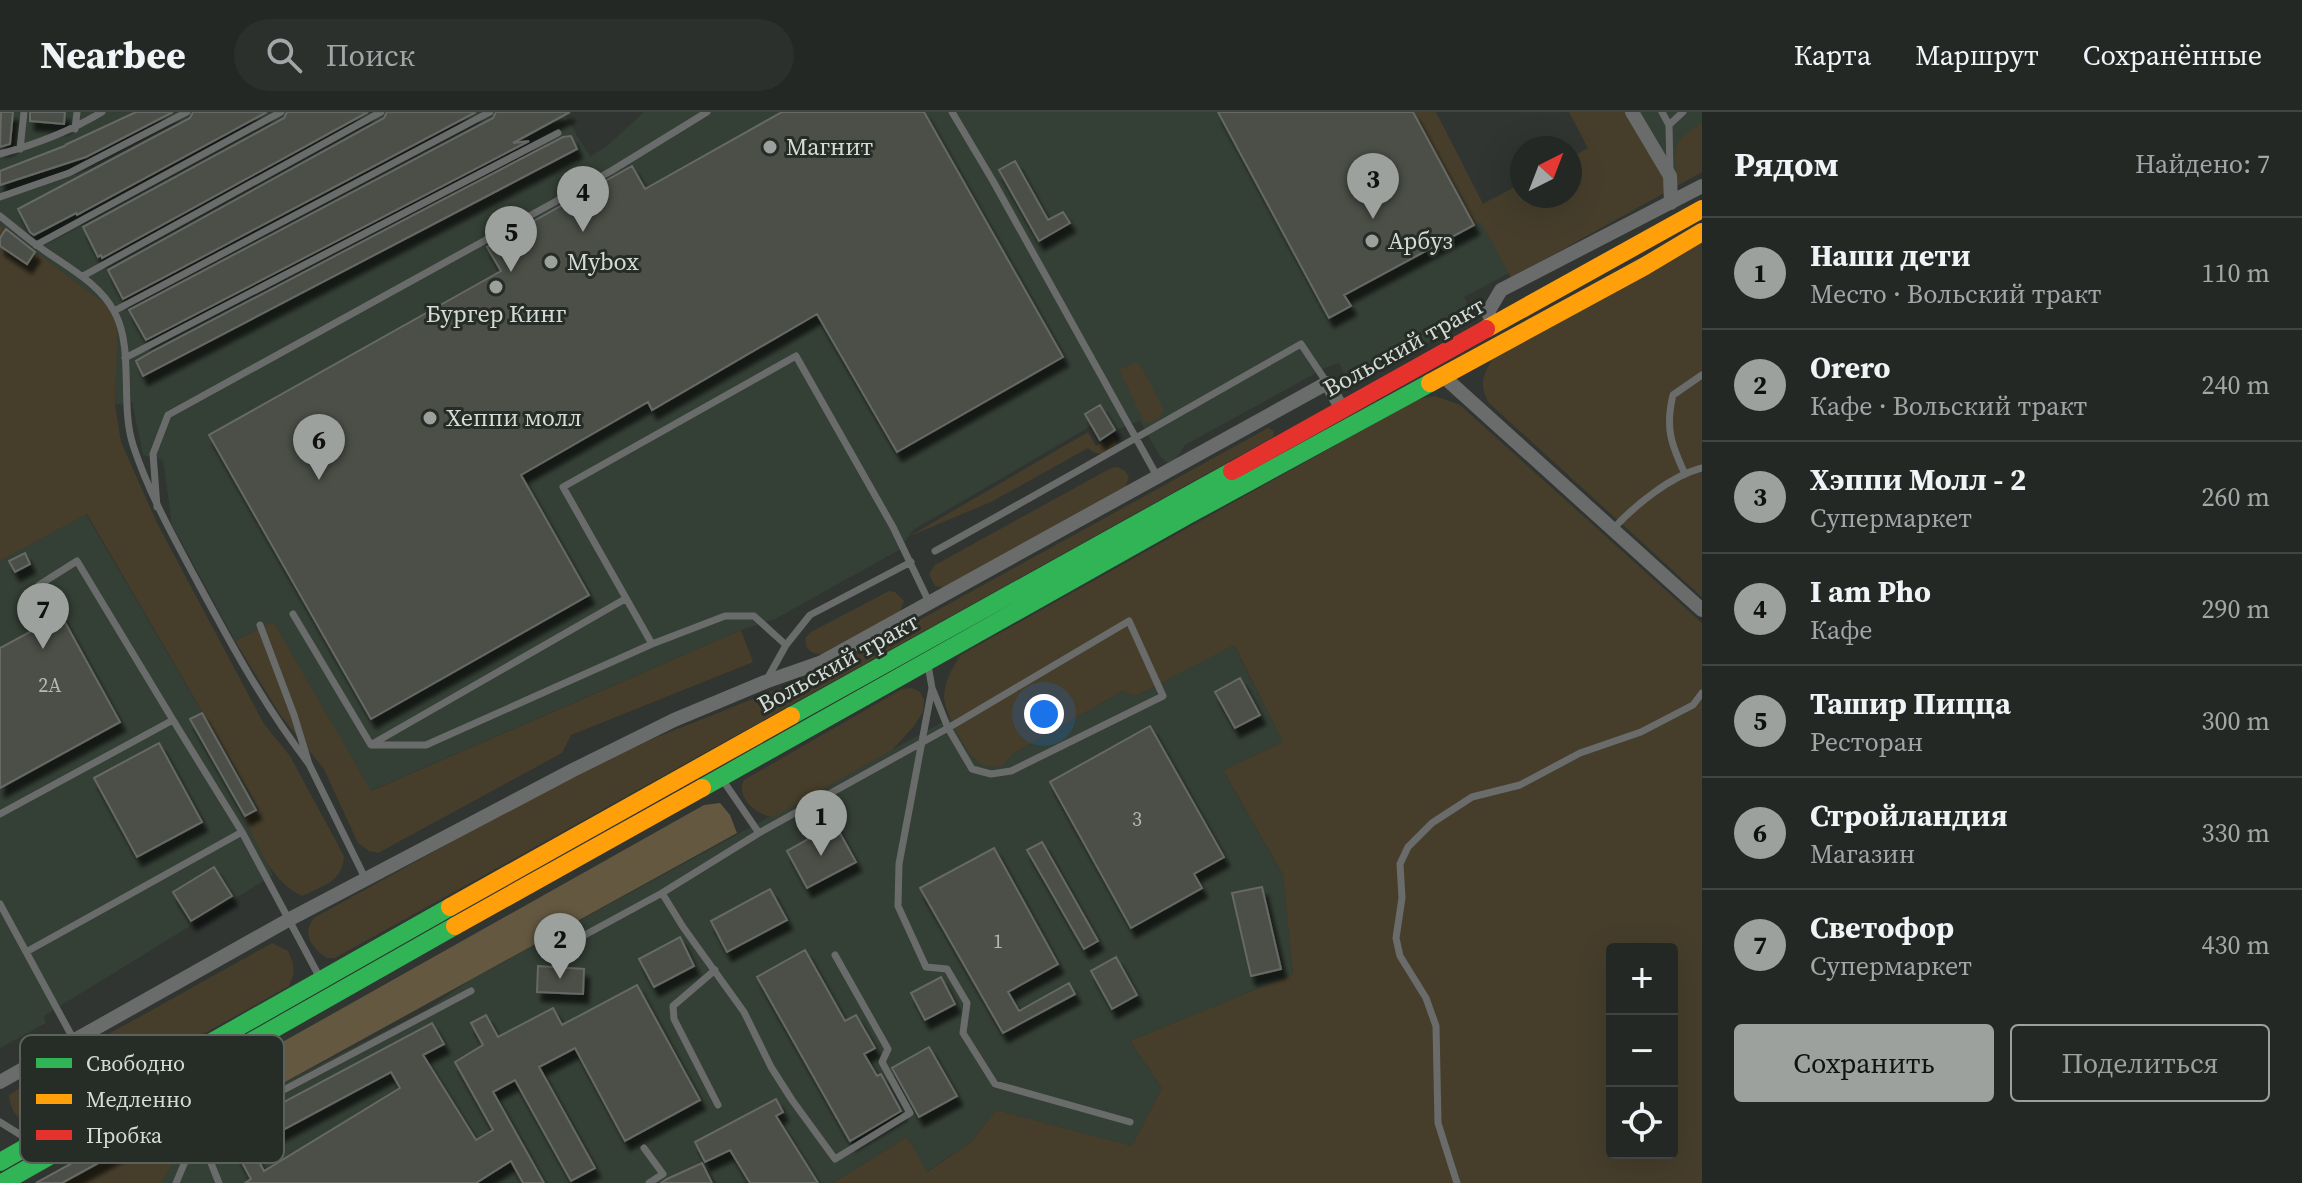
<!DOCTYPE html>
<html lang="ru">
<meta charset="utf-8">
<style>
:root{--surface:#242825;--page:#2c302d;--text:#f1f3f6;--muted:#a3a6a7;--line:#414442;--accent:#9da19d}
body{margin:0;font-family:"Source Serif 4",serif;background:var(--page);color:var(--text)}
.controls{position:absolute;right:24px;bottom:24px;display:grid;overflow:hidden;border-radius:8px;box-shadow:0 8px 32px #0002}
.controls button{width:72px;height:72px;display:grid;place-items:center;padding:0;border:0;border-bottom:2px solid var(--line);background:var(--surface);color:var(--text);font:40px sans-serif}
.compass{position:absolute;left:1510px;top:24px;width:72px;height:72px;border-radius:50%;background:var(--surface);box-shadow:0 8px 32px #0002;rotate:42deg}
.you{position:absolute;left:1044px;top:602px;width:28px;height:28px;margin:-20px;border:6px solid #fff;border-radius:50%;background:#1a73e8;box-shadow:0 0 0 12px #1a73e833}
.badge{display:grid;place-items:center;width:52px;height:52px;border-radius:50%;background:var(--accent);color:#111;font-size:26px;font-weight:700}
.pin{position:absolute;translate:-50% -66px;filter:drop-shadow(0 2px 4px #0008)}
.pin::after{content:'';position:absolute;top:42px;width:28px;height:24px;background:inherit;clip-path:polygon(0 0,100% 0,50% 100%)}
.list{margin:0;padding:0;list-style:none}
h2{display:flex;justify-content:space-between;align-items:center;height:104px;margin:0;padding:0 32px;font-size:34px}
h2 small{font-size:26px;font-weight:400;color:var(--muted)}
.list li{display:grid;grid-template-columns:52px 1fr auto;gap:24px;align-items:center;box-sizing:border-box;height:112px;padding:0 32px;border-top:2px solid var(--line)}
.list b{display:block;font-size:30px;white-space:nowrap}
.list p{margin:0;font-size:26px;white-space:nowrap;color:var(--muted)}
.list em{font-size:26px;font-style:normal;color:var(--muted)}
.actions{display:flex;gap:16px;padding:24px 32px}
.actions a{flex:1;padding:18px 0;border:2px solid var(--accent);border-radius:8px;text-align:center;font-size:28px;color:var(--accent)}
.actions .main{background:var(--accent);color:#111}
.icon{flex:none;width:44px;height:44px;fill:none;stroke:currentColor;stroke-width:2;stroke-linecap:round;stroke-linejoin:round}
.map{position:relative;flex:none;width:1702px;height:1071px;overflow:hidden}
header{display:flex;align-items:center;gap:48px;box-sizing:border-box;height:112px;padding:0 40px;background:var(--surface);border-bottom:2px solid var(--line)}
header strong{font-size:38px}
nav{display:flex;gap:44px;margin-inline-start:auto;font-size:28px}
.search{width:560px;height:72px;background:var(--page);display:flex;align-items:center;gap:20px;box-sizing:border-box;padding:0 28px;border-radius:44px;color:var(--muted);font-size:30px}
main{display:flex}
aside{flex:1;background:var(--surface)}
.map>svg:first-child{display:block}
.built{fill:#343f35}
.green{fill:#463e2b;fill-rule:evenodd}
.forest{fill:#645841}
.building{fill:#4c4f47;stroke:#666965;stroke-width:2;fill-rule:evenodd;filter:url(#shadow)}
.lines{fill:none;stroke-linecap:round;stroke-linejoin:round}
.lane{stroke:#6a6c6b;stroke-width:7}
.street{stroke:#6a6c6b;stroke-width:14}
.fast{stroke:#30b455;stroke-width:18}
.slow{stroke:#ff9f0a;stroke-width:18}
.jam{stroke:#e5322d;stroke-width:18}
.poi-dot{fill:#9da19d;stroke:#262c26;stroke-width:3}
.labels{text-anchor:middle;stroke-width:6;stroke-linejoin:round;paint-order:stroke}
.number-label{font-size:20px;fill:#b4b8b3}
.poi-label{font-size:24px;fill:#d7dbd7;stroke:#262c26;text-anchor:start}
.street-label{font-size:24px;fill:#d7dbd7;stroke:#262c26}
.key{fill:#262c26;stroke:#5b615b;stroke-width:2}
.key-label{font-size:22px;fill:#d7dbd7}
</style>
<header>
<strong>Nearbee</strong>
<div class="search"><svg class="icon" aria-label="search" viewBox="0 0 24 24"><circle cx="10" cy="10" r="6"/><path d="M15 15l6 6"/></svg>Поиск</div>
<nav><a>Карта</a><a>Маршрут</a><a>Сохранённые</a></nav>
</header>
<main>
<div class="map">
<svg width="1702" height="1071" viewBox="0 0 1702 1071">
<defs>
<filter id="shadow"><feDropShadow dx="5" dy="9" stdDeviation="2" flood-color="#0009"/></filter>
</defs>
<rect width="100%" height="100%" fill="#303531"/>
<path class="built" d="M0,0h563l27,45 18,-12 36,-33h769l54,100 24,-13 39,63 -66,35 11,22 -126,65 -10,-21 -14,5 -140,77 -8,13 -10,5 -7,-7 -20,-35 -25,9 -15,10 -9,-14 -178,104 -14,20 -124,69 -34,11 -371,161 -97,-170 -38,20 -63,-116 -9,-65 -20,-5 -11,-53 -17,3 2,-91 -117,-89z
M1638,0h64v60l-27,15z
M86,402l173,295 -14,10 28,56 -229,141 2,7 -46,25v-487z
M1233,532l50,98 -60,28 60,105 10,99 -163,67 32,47 -30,58 -136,-36 -25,32 -45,30 -19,-35 -74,46h-672l21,-35 18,9 16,-39 212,-109 39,-27 483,-264 24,42 29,6 10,-12 109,-63 14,5z"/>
<path class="green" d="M1413,0h23l47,92 39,-21v13h48v-38l18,-10 -19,-36h69l37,73c1,-35 -6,-44 27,-62v49l-191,106 -30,-56 -7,3z
M0,113l118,89 -3,91 6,37 36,81 107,201 26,32 54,100c-1,26 -22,30 -42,40 -32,-16 -42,-47 -57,-77l14,-10 -172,-295 -87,47z
M1702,129v356l-214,-195c-9,-19 -5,-27 5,-44z
M1139,250l25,48 -5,9 -11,4 -4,-1 -25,-53z
M1435,284l25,9 242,218v560h-869l74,-46 20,35 44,-30 25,-32 136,36 30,-58 -32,-47 163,-67 -10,-99 -60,-105 60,-28 -49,-97 -98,51 -14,-5 -109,63 -10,12c-9,1 -18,1 -25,-4 -11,-7 -35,-53 -34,-66 1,-16 8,-28 17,-41l457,-256zM1612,837h60v204h-60z
M1268,316l6,3 -1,6 -938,521h-8c-15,-9 -26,-25 -13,-40l253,-140 88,-40 183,-73z
M1088,320l8,14 19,-10 1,9c-11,8 -17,13 -28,3l-95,53 -83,35z
M1118,355l7,4 4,6 -4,11 -180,100 -10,-2 -6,-12 6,-9 176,-97z
M889,479l6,1 9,9 -4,11 -79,42c-11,0 -17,-6 -15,-17l5,-5z
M273,509l98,170 370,-161 12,32 -182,73 -9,18 -184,100 -9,-2 -11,-8 -34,-74 -43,-53 -46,-75z
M912,576l8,4 4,7 -1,13 -9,14 -22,24 -118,67c-17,-1 -39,-20 -30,-37l158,-91z
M272,831l16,8c6,14 8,21 1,35l-177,99c-18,-1 -29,-25 -23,-40z
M60,951c17,5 31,27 18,42l-42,21c-16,-1 -26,-16 -27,-31z
M185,1008l-3,28 -21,35h-99l8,-5 -6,-11 21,-10 6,10 76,-42z"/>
<path class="forest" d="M720,691l10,12 7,18 -461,254c-15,-5 -21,-12 -22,-29l450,-253z"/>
<path class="building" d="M1,0h12l-3,32 -10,3z
M30,0h35l-1,12 -34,-3z
M136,0h37l-87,45 -86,28v-14l67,-26h-2z
M193,0h74l-190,103 -1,-2 -42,22 -4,-3 -12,-23 172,-91z
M287,0h81l-266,146 -1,-3 -3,2 -15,-30 201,-109z
M387,0h89l-353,187 -15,-29 276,-152z
M496,0h74l-57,31 16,-2 -383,199 -17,-30 364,-192z
M782,0h142l139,245 -166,95 -80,-138 -165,96 -4,-8 -127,73 68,120 -218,124 -162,-284 292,-164 -14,-24 11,-6 134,-75 13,23z
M1218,0h195l61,113 -130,70 7,11 -22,12z
M571,24l6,13 -434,227 -7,-15 17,-10 410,-214z
M1015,49l33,59 15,-8 7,11 -31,18 -40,-71z
M6,117l29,23 -8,12 -27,-18v-8z
M1100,293l15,25 -15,10 -15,-26z
M25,441l5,11 -15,8 -6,-11z
M61,503l59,107 -120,66v-140z
M1240,566l20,37 -25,13 -20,-36z
M202,601l54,97 -11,6 -55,-97z
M1150,614l74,131 -30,17 8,14 -71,40 -81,-146z
M159,631l43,79 -65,35 -43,-79z
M835,712l21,38 -49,26 -20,-37z
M1042,730l56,99 -14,8 -57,-99z
M994,736l64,116 -50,28 11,19 50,-28 6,11 -72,39 -83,-145z
M214,755l18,29 -41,25 -18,-29z
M1262,775l19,82 -30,7 -19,-83z
M770,777l17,31 -60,32 -16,-31z
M680,825l14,29 -40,21 -15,-28z
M805,838l40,71 11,-6 19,33 -11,6 13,22 4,-2 20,37 -51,30 -93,-164z
M1116,845l21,38 -25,14 -21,-38z
M538,854l46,3 -1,25 -46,-2z
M941,865l14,27 -30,16 -14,-27z
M637,873l63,115 -75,41 -50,-93 -36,19 56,101 -24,13 -56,-101 -22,12 51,91h-21l-12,-22 -35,22h-231l6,-4 -25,-46 206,-110 12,21 -21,11 53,85 17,-10 -38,-68 28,-17 -12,-22 15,-8 12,22 55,-29 9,17zM391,960l9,16 -136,83 -13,-24z
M929,935l28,49 -38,21 -27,-49z
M776,987l7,13 -7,4 42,67h-68l-20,-33 -25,12 -10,-20z
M161,1002l6,11 -76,42 -29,16h-26z
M702,1051l10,20h-51l6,-4z"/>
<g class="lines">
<path class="lane" d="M952,0l41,69 164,295
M1662,0l7,13 1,45
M1669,13l14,-13
M75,17l2,-17
M20,37l4,-37
M0,42c37,-10 69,-22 102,-42
M0,85l69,-24 118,-61
M0,104c13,10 25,21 38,30 27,20 61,36 77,67 19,36 5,92 18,132 16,49 41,93 65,138 34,63 67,124 111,181
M36,133l245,-133
M83,164l298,-164
M114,199l376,-199
M125,246l433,-225
M1685,362c-14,-30 -20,-46 -12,-79l29,-20
M157,395l-4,-53 15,-39 443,-244 96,-59
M1613,417c22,-24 58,-53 89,-61
M935,439c123,-68 244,-138 366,-207l26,39
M39,473l38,-24 96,159
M293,502l78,131h55l226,-101 73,-28h29l32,29
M260,513l34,90 15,49 57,116
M652,532l-89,-157 233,-131 97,171 36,75
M928,553l4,23 -33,176 -1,42 28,61 21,2 20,34 -4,30 32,51 135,38
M766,569l20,-36 24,-30 101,-53
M374,631l251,-144
M722,667l37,54
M0,702l173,-94 69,112 78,146
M662,781l21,34 61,85 27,55 21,33 43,59 75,-46 -28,-51 6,-13 -53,-94
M0,792l106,195
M26,840l216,-120
M548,843l114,-62 97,-60 189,-105 181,-107 34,75 -152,75 -20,3 -19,-5 -24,-41 -16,-40
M715,858l-42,36 1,13 44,86
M242,1000l229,-121
M0,1010l32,20
M194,1029l13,12 12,30
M644,1036l19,26 -14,9
M176,1071l44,-104 -8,-15
M1457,1071l-19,-60 -2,-97 -10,-28 -26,-42 -4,-18 6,-40 -2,-34 8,-17 24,-24 40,-26 48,-12 60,-32 61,-21 52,-27 9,-12"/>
<path class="street" d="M1632,0l38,64 1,27
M1493,213l-5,-13 13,-22 201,-104
M1443,264l259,234
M0,970l290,-163 283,-149 101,-50 91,-38 57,-20 505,-279 15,26"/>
<path class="fast" d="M791,604l441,-245
M702,676l486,-273 242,-132
M0,1050l450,-255
M2,1071l453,-257"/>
<path class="slow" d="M1486,217l216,-120
M1430,271l215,-117 57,-34
M450,795l341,-191
M455,814l247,-138"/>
<path class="jam" d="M1232,359l254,-142"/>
</g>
<g class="poi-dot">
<circle cx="770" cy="35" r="8"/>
<circle cx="1372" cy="129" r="8"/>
<circle cx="551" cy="150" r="8"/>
<circle cx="496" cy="175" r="8"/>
<circle cx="430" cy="306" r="8"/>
</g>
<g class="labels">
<g class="number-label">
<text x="50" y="580">2А</text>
<text x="1137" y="714">3</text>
<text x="998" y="836">1</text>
</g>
<g class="poi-label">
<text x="786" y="43">Магнит</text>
<text x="1388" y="137">Арбуз</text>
<text x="567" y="158">Mybox</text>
<text x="496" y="210" text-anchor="middle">Бургер Кинг</text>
<text x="446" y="314">Хеппи молл</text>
</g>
<g class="street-label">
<text transform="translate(1404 235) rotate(-29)" y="8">Вольский тракт</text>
<text transform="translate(838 551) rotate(-29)" y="8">Вольский тракт</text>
</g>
</g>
<rect x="20" y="923" width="264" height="128" rx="12" class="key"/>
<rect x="36" y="946" width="36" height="10" fill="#30b455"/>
<rect x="36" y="982" width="36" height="10" fill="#ff9f0a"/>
<rect x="36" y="1018" width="36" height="10" fill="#e5322d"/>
<g class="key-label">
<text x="86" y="959">Свободно</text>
<text x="86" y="995">Медленно</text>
<text x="86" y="1031">Пробка</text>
</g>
</svg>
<div class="controls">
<button>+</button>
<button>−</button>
<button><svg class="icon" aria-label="locate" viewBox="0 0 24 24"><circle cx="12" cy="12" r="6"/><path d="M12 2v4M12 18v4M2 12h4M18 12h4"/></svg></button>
</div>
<svg class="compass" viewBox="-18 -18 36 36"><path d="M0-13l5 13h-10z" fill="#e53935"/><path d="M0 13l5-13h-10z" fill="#a3a6a7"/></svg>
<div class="you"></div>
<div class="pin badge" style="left:821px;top:744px">1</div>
<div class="pin badge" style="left:560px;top:867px">2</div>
<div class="pin badge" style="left:1373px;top:107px">3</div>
<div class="pin badge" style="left:583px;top:120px">4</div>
<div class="pin badge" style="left:511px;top:160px">5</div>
<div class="pin badge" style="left:319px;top:368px">6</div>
<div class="pin badge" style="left:43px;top:537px">7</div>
</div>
<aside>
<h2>Рядом<small>Найдено: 7</small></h2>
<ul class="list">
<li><span class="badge">1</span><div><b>Наши дети</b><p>Место · Вольский тракт</p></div><em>110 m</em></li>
<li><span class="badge">2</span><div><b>Orero</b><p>Кафе · Вольский тракт</p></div><em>240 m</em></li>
<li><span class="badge">3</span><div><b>Хэппи Молл - 2</b><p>Супермаркет</p></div><em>260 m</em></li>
<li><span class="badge">4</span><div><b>I am Pho</b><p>Кафе</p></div><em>290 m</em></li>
<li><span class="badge">5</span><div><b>Ташир Пицца</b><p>Ресторан</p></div><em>300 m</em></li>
<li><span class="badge">6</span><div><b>Стройландия</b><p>Магазин</p></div><em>330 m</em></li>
<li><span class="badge">7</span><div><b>Светофор</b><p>Супермаркет</p></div><em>430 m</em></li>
</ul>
<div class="actions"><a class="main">Сохранить</a><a>Поделиться</a></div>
</aside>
</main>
